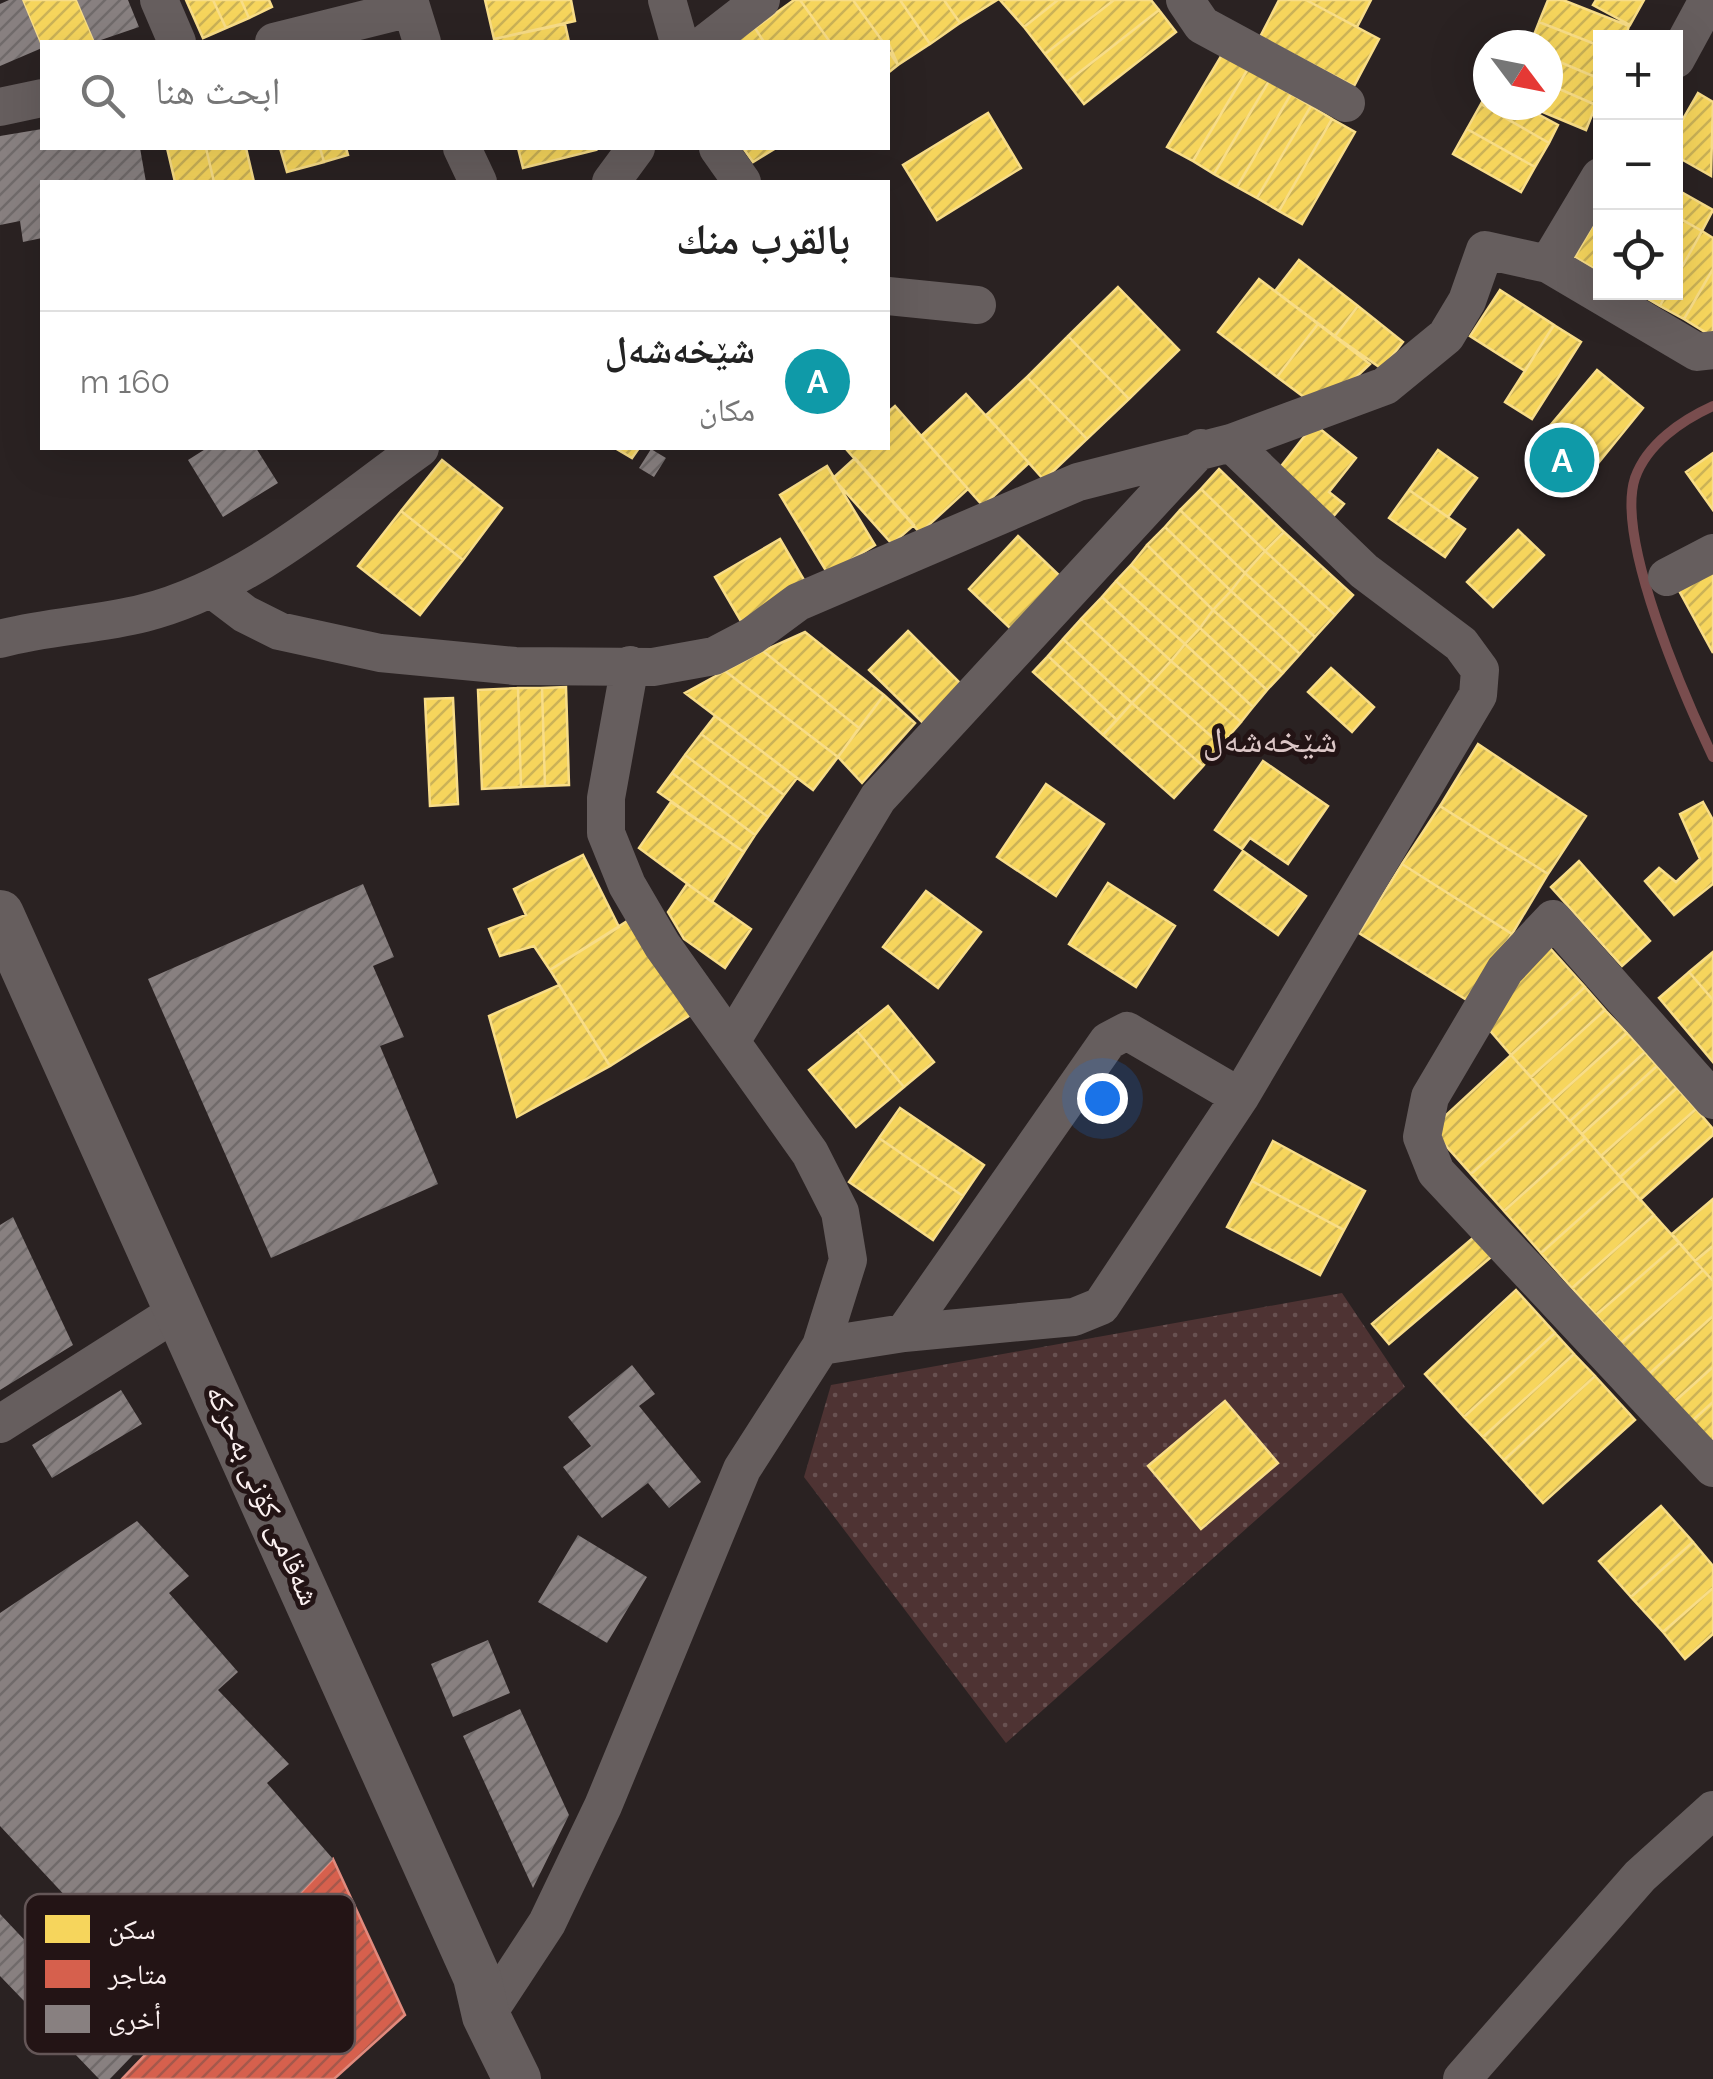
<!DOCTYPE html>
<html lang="ar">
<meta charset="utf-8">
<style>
:root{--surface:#fff;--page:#f6f6f6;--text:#222;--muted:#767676;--line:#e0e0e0;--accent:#635e5e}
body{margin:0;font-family:Raleway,"Noto Naskh Arabic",sans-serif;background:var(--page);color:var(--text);direction:rtl}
.controls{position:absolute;right:30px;top:30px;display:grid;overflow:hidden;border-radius:0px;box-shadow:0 10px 40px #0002}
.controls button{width:90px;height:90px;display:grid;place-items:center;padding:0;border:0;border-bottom:2px solid var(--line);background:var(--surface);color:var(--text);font:50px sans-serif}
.compass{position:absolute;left:1473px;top:30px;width:90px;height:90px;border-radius:50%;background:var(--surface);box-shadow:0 10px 40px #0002;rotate:122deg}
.you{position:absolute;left:1102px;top:1098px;width:35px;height:35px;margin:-25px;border:8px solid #fff;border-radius:50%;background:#1a73e8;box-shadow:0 0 0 15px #1a73e833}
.badge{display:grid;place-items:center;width:65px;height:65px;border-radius:50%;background:var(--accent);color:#fff;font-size:32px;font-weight:700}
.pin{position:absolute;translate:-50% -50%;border:5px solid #fff;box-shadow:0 2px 10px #0006}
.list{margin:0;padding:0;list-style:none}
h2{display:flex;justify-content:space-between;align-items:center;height:130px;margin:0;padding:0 40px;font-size:42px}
h2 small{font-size:32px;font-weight:400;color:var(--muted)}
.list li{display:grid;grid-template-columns:65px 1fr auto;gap:30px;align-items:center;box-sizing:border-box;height:140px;padding:0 40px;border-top:2px solid var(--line)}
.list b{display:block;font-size:38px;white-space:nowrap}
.list p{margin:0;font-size:32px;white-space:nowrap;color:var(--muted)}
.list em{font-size:32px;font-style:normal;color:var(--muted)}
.icon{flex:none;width:55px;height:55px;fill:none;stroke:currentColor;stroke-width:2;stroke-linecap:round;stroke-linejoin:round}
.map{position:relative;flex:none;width:1713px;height:2079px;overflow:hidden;direction:ltr}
.search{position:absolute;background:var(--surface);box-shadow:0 10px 40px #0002;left:40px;top:40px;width:850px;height:110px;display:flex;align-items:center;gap:25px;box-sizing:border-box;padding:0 35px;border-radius:0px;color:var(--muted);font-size:38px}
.panel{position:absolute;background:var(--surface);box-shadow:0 10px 40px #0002;left:40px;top:180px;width:850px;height:270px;border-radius:0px;direction:rtl}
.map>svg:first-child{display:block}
.garden{fill:url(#garden-dots)}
.homes{fill:url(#homes-hatch);stroke:#f8dd88;stroke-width:2.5}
.shops{fill:url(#shops-hatch);stroke:#e18b7e;stroke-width:2.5}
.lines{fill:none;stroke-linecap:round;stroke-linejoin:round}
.stream{stroke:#794d4e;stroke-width:10}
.building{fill:url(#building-hatch)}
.minor{stroke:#665e5e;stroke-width:38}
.tertiary{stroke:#665e5e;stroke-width:48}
.labels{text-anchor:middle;stroke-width:10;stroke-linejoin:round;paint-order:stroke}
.street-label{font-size:30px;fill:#fbf0f0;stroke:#231415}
.quarter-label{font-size:35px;fill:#dcc7c7;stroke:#231415}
.key{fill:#231415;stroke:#645657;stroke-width:2.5}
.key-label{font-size:28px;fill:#fbf0f0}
</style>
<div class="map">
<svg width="1713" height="2079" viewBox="0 0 1713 2079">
<defs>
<pattern id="garden-dots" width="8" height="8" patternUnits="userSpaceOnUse" patternTransform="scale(2.5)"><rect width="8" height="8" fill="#4e3333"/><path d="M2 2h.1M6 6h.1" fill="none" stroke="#685151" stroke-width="1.8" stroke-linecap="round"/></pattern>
<pattern id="homes-hatch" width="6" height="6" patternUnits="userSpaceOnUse" patternTransform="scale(2.5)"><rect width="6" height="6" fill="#f6d55c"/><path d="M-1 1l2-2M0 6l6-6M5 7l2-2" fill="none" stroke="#cbb257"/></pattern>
<pattern id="shops-hatch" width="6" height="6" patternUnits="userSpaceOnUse" patternTransform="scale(2.5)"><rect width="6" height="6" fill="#d6604d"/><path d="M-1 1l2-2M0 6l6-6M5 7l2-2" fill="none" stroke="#a5584b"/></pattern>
<pattern id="building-hatch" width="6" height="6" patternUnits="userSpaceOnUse" patternTransform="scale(2.5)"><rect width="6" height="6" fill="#888080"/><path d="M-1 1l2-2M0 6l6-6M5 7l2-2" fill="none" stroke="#706a6a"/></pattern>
</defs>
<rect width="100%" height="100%" fill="#2a2222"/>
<path class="garden" d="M1342,1293l63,94 -399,356 -202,-266 27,-92z"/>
<path class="homes" d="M22,0h55l18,42h-53v6z
M186,0h27l13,28 -23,10z
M213,0h28l8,18 -23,10z
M241,0h28l3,7 -23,11z
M485,0h86l4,21 -81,18z
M794,0h6l30,42h-66l-9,-14z
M800,0h53l30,42h-53z
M853,0h47l30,44 -32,21 -10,-23h-5z
M900,0h44l16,23 -30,21z
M944,0h53l-37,23z
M1000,0h58l-34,27z
M1058,0h56l-69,54 -21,-27z
M1114,0h37l8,10 -92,72 -22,-28z
M1279,0h27l73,39 -25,47 -94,-49z
M1306,0h65l-14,27z
M1548,0h15l66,26 -4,12h-25v8l-61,-24z
M1596,0h48l-14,25 -37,-20z
M1159,10l17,22 -92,72 -17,-22z
M1539,22l61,24v33l-52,-22v-12h-18z
M565,24l4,18h-75v-3z
M755,28l9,14h-31z
M888,50l10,15 -10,8z
M1223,53l26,14 -56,94 -26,-14z
M1548,57l52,22 -4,26 -48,-21z
M1249,67l20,14 -55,93 -21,-13z
M1269,81l22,13 -54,93 -23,-13z
M1548,84l48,21 -10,25 -60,-25h22z
M1488,91v14h33l37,20 -9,18 -68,-39z
M1698,93l15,9 -2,74 -35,-20v-25z
M1291,94l20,12 -54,92 -20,-11z
M1481,104l68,39 -14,24 -68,-38z
M1311,106l21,13 -53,92 -22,-13z
M988,113l33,55 -84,52 -34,-55z
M1332,119l23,13 -53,92 -23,-13z
M1467,129l68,38 -14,25 -68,-38z
M167,148h39l8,34h-39z
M206,148h40l8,34h-40z
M280,148h40l4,14 -37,10z
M320,148h26l2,7 -24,7z
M518,148h77l1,2 -73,18z
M743,148h33l-23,14z
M1676,189l37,21 -11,21 -26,-15z
M1600,212v60l-25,-15z
M1677,217l25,14 -26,47v-59z
M1702,231l11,7v31l-29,50 -24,-13 7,-14h9v-14z
M1299,260l59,46 -23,30 -60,-45z
M1713,269v68l-29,-18z
M1259,279l59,45 -41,53 -59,-45z
M1118,287l61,63 -50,49 -61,-63z
M1500,290l54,35 -29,46 -55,-35z
M1636,292h31l-7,14z
M1358,306l45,36 -21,27 -47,-33z
M1318,324l52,40 -19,18 -47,15 -27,-20z
M1554,325l27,17 -49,77 -27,-17z
M1068,336l61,63 -42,40 -60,-62z
M1597,370l46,38 -48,59 -47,-39z
M1027,377l60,62 -43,41 -58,-65z
M966,394l63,69 -46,43 -62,-70z
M895,406l73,83 -48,44 -74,-84 42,-1v-36z
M1314,424l42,34 -27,34 15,12 -13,15 -56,-45z
M615,448h24l-7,10z
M1438,450l39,28 -29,39 -39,-27z
M1713,453v57l-27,-38z
M855,458l59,67 -22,19 -59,-66z
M442,460l60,48 -39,52 -62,-49z
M827,466l48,79 -47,29 -48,-79z
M1219,469l65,63 -19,19 -64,-62z
M1201,489l64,62 -20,22 -65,-63z
M1409,490l56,39 -20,28 -56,-39z
M1180,510l65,63 -14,18 -66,-64z
M401,511l62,49 -43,55 -62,-49z
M1165,527l66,64 -18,19 -66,-65z
M1518,530l26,25 -51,52 -26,-25z
M1284,532l69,63 -18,20 -70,-64z
M1018,536l43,41 -49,53 -43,-41z
M780,539l27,46 -65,38 -27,-46z
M1147,545l66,65 -13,18 -69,-63z
M1265,551l70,64 -20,22 -70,-64z
M1131,565l69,63 -15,16 -69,-63z
M1713,568v85l-36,-66z
M1245,573l70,64 -15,17 -69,-63z
M1116,581l69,63 -14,17 -69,-64z
M1231,591l69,63 -17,19 -70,-63z
M1102,597l69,64 -20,22 -70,-64z
M1213,610l70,63 -16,17 -67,-62z
M1081,619l70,64 -19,20 -69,-64z
M1200,628l67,62 -14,17 -68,-63z
M908,631l53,53 -38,39 -54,-53z
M805,632l79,63 -25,33 -96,-77z
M1063,639l69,64 -15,17 -69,-64z
M1185,644l68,63 -12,15 -70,-61z
M763,651l96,77 -21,29 -113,-86z
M1048,656l69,64 -14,15 -70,-63z
M1171,661l70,61 -20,23 -70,-62z
M1331,668l43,39 -22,25 -44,-40z
M725,671l113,86 -25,33 -128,-97z
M1151,683l70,62 -18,21 -71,-63z
M566,687l3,98 -24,1 -3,-98z
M518,688h24l3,98 -24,1z
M518,688l3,99 -39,2 -4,-99z
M884,695l31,28 -53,60 -24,-26z
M453,698l5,106 -28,2 -5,-107z
M1132,703l71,63 -29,32 -71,-63z
M715,716l82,62 -13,17 -83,-61z
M701,734l83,61 -16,22 -83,-62z
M1478,744l108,72 -38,58 -108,-68z
M685,755l83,62 -13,18 -83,-62z
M1263,761l65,45 -40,58 -38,-26 -8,11 -27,-19z
M672,773l83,62 -11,17 -86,-60z
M1046,784l58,40 -48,72 -59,-39z
M671,802l73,50 -32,50 -73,-54z
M1703,802l10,18v64l-39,31 -29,-34 14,-13 17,14 24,-23 -20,-45z
M1440,806l108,68 -36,60 -110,-70z
M1243,851l63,45 -28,39 -63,-45z
M583,855l36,72 -69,43 -16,-24 -34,10 -11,-27 37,-14 -12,-26z
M1579,861l71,80 -28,25 -71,-79z
M1402,864l110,70 -42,68 -111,-69z
M1108,883l67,43 -39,61 -67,-43z
M687,884l64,45 -26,39 -41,-29 -16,-27z
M926,891l55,41 -43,56 -55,-41z
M632,918l60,96 -82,52 -60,-96z
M1549,947l36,40 -74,68 -25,-29 38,-57z
M1713,952v48l-24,-28z
M1689,972l24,28v62l-54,-64z
M559,985l51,81 -93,51 -28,-101z
M1585,987l20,23 -74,67 -20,-22z
M888,1006l46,56 -30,25 -47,-56z
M1605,1010l22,23 -75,68 -21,-24z
M857,1031l47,56 -48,40 -47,-57z
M1627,1033l18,19 -75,69 -18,-20z
M1645,1052l12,14 -75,68 -12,-13z
M1511,1055l41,46 -81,73 -40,-45z
M1657,1066l20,22 -76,68 -19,-22z
M1677,1088l19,21 -76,68 -19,-21z
M1552,1101l33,37 -81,73 -33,-37z
M900,1108l84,57 -21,31 -84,-58z
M1696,1109l17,20v6l-73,65 -20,-23z
M879,1138l84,58 -30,44 -84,-58z
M1585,1138l38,42 -82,73 -37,-42z
M1273,1141l92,50 -21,39 -92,-49z
M1623,1180l31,35 -82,73 -31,-35z
M1252,1181l92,49 -24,45 -93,-48z
M1713,1199v47l-18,15 -23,-27z
M1654,1215l25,28 -83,72 -24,-27z
M1474,1237l17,20 -102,87 -17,-20z
M1679,1243l24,27 -82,73 -25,-28z
M1713,1246v35l-18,-20z
M1703,1270l10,11v35l-64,58 -28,-31z
M1516,1290l39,43 -91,84 -39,-43z
M1713,1316v51l-39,35 -25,-28z
M1555,1333l19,21 -91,83 -19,-20z
M1574,1354l21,22 -91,84 -21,-23z
M1713,1367v35l-21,19 -18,-19z
M1595,1376l40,44 -92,83 -39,-43z
M1225,1401l53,62 -77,66 -53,-63z
M1713,1402v43l-21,-24z
M1661,1506l32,36 -62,55 -32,-36z
M1693,1542l20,24v22l-50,44 -32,-35z
M1713,1588v46l-28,25 -22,-27z"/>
<path class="shops" d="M333,1859l72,156 -71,64h-212z"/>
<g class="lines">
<path class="stream" d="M1713,406c-31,14 -66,38 -78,72 -20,61 50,220 78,279"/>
</g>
<path class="building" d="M9,0h13l20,48 -42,18v-62z
M77,0h51l11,27 -44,15z
M42,129v19h98l6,34h-104v56l-19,4 -3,-21 -20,4v-89z
M207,448h49l22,35 -55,34 -35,-57z
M651,449l15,9 -12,19 -15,-9z
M363,884l31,73 -21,9 31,71 -24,9 58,138 -167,74 -123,-279z
M13,1217l60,128 -73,45v-165z
M632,1365l23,29 -16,12 62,76 -32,26 -21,-25 -46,35 -39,-51 28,-21 -23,-29z
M121,1390l21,34 -90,54 -20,-33z
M137,1521l52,55 -20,17 69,79 -20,18 71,74 -22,19 66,76 -153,160 -180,-193v-213z
M578,1535l69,42 -40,66 -69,-41z
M488,1640l22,53 -57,24 -22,-53z
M520,1709l49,106 -36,73 -70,-152z
M0,1914l133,141 -23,24h-11l-99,-103z"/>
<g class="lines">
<path class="minor" d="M159,0l18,42
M409,0l13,42
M667,0l12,42
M1185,0l17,25 144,78
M274,42l136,-34
M707,42l54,-42
M1676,59l32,-59
M0,107l42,-9
M462,148l16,34
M718,148l24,34
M611,182l25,-34
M1548,264l52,-87
M888,296l89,9
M1667,577l46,-24
M212,589l33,25 34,17 101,22 135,13 138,1 61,-11 38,-20 46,-34 280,-120 153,-39 154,-57 61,-50 21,-35 18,-51 63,14 149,88 16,-2
M0,639c47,-13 97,-14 144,-26 103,-26 192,-105 276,-165
M732,1040l146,-242 323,-350
M1713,1100l-160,-181 -48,51 -75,127 -8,40 14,35 277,296
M904,1333l204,-292 19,-10 113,66
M821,1346l83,-13 170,-16 27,-11 139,-209 238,-402 2,-25 -19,-26 -97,-73 -133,-128
M0,1424l181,-115
M486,2016l61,-93 56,-117 139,-337 79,-123 27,-86 -8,-48 -30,-59 -148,-208 -35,-60 -21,-52v-35l24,-133
M1462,2079l178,-203 73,-66"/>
<path class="tertiary" d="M0,914l477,1063 9,39 31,63"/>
</g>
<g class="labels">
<g class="street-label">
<text transform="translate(263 1495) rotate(66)" y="10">شەقامی کۆنی بەحرکە</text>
</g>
<g class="quarter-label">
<text x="1270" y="752">شێخەشەل</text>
</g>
</g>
<rect x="25" y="1894" width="330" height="160" rx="15" class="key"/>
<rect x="45" y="1915" width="45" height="28" fill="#f6d55c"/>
<rect x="45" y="1960" width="45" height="28" fill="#d6604d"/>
<rect x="45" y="2005" width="45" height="28" fill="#888080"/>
<g class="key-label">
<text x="108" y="1939">سكن</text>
<text x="108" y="1984">متاجر</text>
<text x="108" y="2029">أخرى</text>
</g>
</svg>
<div class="controls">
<button>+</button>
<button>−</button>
<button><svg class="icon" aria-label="locate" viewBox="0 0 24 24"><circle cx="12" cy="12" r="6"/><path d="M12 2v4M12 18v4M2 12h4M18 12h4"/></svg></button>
</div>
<svg class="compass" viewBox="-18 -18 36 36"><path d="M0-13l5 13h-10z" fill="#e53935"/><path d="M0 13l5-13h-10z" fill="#767676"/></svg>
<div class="you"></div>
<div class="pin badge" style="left:1562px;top:460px;background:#0f9aa8">A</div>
<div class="search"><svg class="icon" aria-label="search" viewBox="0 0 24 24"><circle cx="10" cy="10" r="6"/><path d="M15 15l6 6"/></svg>ابحث هنا</div>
<section class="panel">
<h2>بالقرب منك<small></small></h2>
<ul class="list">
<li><span class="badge" style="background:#0f9aa8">A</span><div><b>شێخه‌شه‌ل</b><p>مكان</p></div><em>160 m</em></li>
</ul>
</section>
</div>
